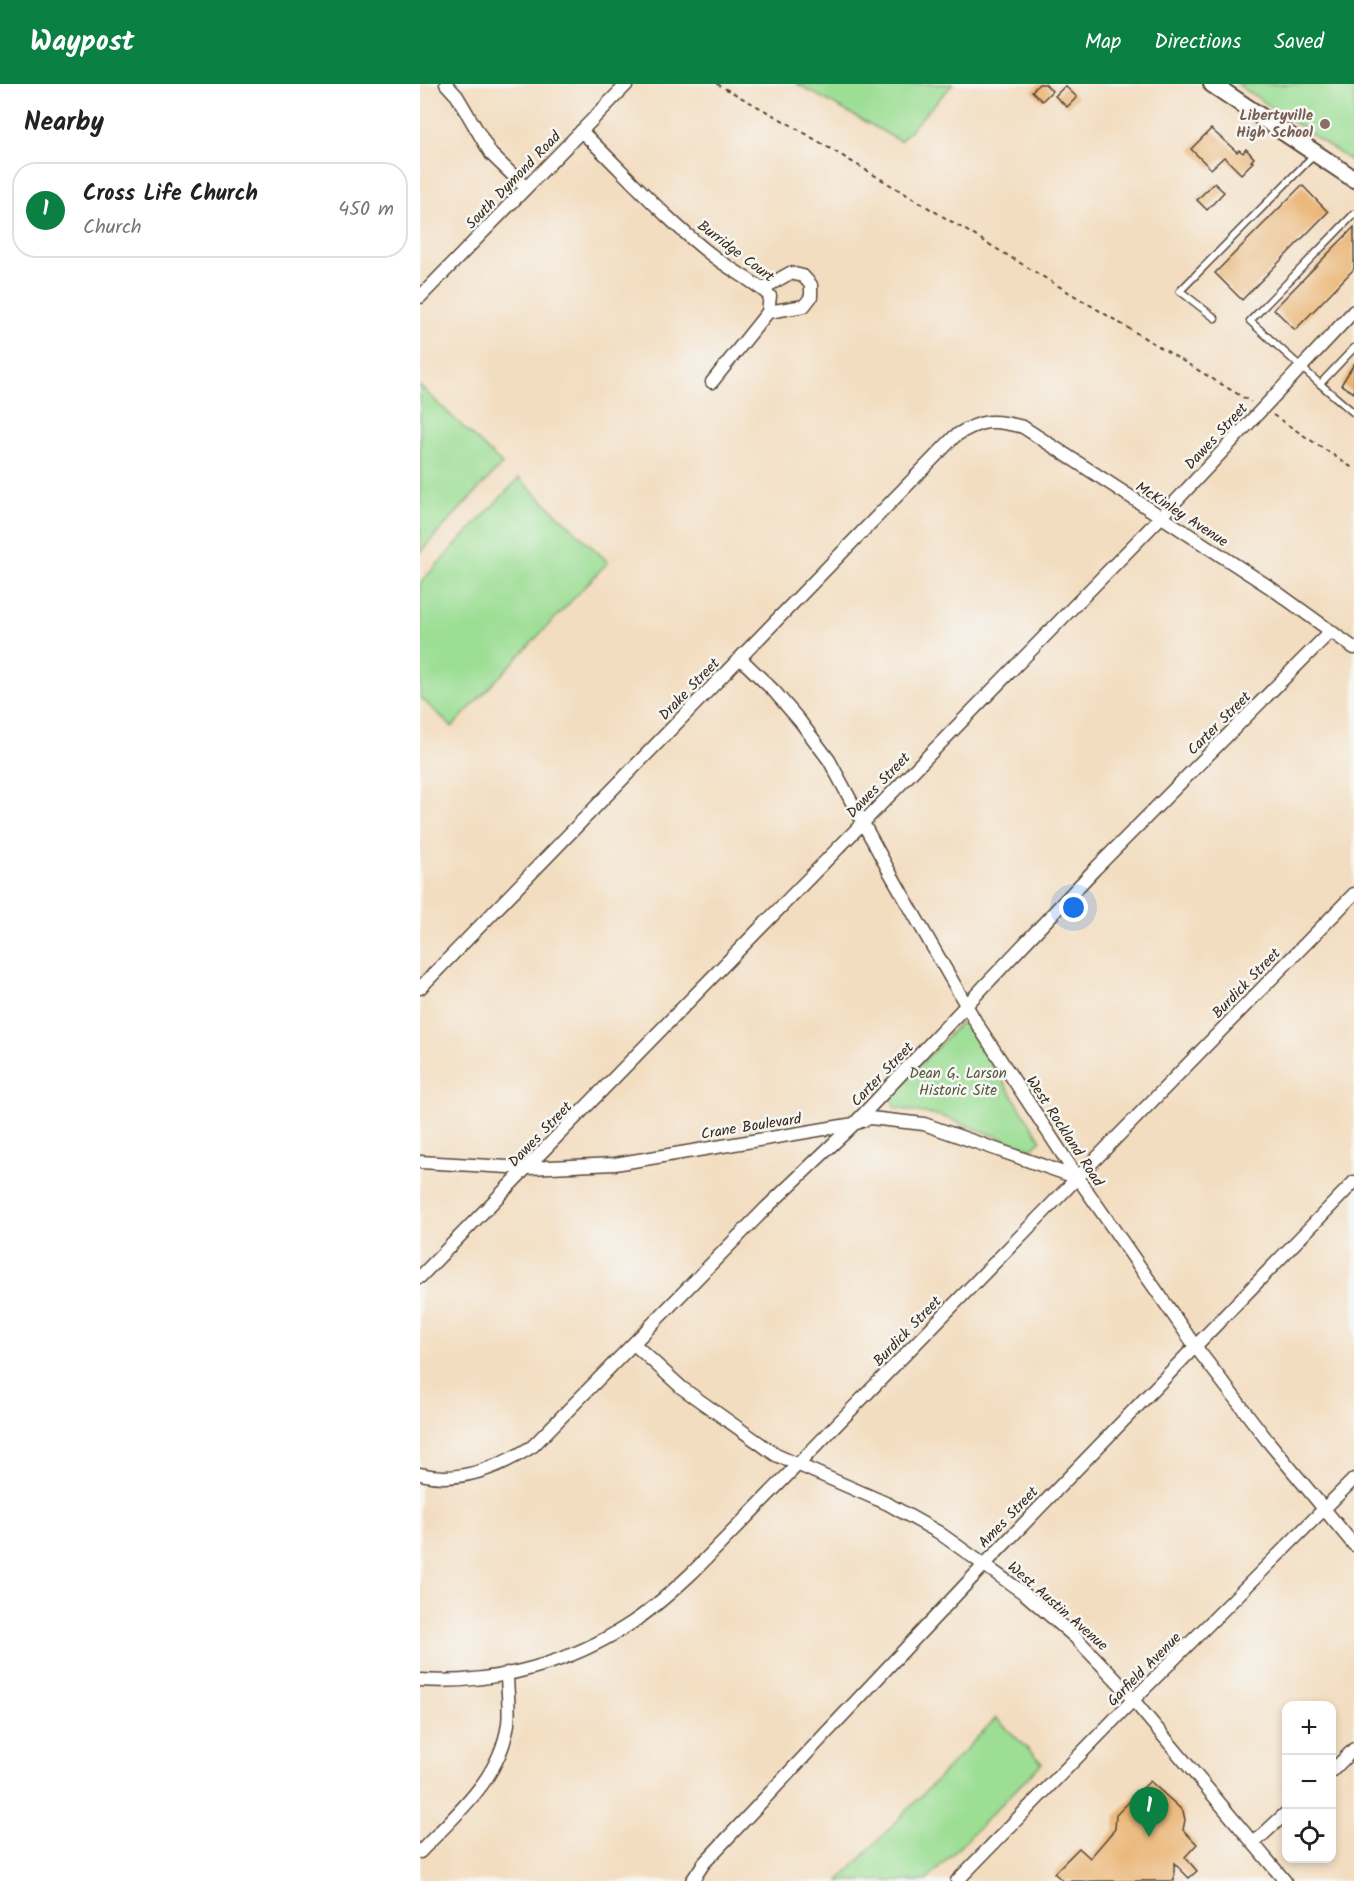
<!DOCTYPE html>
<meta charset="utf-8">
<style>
:root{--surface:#fff;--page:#f2f2f2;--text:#222;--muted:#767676;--line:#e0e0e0;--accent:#0b8043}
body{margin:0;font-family:Kalam,sans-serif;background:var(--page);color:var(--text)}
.controls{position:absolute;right:18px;bottom:18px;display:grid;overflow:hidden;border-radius:12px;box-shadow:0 3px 9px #0003}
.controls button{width:54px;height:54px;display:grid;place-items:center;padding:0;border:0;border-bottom:2px solid var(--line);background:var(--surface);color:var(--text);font:30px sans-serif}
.you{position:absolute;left:654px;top:824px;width:21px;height:21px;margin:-15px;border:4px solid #fff;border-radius:50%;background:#1a73e8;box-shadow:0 0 0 9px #1a73e833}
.badge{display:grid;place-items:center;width:39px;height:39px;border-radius:50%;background:var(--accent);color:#fff;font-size:20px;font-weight:700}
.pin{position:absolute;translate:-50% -50px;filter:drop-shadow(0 2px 3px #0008)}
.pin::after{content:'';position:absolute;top:32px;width:21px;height:18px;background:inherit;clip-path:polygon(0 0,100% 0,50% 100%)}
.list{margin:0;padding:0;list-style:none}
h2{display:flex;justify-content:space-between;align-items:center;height:78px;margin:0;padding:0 24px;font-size:26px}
h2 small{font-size:20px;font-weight:400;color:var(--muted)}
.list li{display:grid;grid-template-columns:39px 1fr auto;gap:18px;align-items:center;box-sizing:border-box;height:96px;margin:0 12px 12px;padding:0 12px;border:2px solid var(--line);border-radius:24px}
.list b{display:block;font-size:22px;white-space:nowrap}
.list p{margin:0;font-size:20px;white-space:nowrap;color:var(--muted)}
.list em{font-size:20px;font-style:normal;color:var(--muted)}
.icon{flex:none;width:33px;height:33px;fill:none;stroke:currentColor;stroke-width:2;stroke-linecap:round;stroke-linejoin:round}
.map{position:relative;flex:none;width:934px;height:1797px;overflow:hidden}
header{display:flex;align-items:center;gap:36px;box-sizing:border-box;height:84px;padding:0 30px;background:var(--accent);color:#fff}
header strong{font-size:28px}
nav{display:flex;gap:33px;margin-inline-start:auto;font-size:21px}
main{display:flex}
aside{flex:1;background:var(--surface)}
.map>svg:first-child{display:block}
.green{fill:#9cde94;stroke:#6c8459;stroke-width:1.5}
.building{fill:#eab16d}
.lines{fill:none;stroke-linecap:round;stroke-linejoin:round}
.service-casing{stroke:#574536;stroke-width:9}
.minor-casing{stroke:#574536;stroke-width:15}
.secondary-casing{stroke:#574536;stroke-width:20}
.path{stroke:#574536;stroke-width:2;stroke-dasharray:4.5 4.5;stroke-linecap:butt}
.service{stroke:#fff;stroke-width:6}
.minor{stroke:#fff;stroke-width:12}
.secondary{stroke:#fff;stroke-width:16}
.education-dot{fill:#8d6e63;stroke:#f6f6f2;stroke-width:2}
.labels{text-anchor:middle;stroke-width:5;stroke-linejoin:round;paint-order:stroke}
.education-label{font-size:15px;font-weight:bold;fill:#785e54;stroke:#f6f6f2;text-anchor:end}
.street-label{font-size:15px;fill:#3b2a1e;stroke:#f6f6f2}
.park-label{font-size:15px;fill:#53573c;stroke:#f6f6f2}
</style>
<header>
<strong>Waypost</strong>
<nav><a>Map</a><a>Directions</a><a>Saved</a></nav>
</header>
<main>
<aside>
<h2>Nearby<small></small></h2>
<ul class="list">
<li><span class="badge">1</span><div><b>Cross Life Church</b><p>Church</p></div><em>450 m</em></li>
</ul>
</aside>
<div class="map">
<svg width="934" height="1797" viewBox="0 0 934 1797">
<rect width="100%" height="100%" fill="#f6f6f2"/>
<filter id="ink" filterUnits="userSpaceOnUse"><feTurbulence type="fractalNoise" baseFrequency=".0167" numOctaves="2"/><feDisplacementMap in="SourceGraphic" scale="12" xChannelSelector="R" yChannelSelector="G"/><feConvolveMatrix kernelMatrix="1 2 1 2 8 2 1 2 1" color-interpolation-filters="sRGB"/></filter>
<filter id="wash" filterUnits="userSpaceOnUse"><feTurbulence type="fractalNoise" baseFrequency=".008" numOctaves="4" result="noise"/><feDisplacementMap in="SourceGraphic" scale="24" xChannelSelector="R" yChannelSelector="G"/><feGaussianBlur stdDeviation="1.35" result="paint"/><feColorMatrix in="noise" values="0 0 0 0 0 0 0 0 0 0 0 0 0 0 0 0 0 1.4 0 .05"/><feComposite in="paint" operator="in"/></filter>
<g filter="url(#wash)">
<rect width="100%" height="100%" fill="#f3ddc0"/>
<path class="green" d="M377,0h156l-53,57z
M817,0h117v79z
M0,302l82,78 -82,88z
M99,394l89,84 -156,165 -32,-30v-114z
M540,939l10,7 71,110 -10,9 -90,-33 -46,-8 -4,-12z
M576,1634l46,45 -116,118h-87z"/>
<g id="blocks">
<path class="building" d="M619,0h6l7,7 -10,10 -10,-10z
M645,2l12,11 -10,10 -12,-11z
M791,45l26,23 2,-2 4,3 3,-4 8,9 -3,3 2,1 -12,12 -17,-17 -13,12 -20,-20z
M794,99l10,9 -17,18 -10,-10z
M882,101l26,27 -86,88 -27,-27z
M934,143v42l-59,61 -21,-21z
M934,280v29l-13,-8z
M730,1697l33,30 2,9 -2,10 14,14 -12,13 12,14 -8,7 -15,-15v18h-111l-9,-8 25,-25 11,10 25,-29 1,-14z"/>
</g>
</g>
<g filter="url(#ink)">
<use href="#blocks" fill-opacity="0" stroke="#574536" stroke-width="1.5"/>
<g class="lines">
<defs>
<path id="service" d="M795,234l-35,-27 135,-137
M934,264l-34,36 34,29
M900,300l-70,-63 104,-107"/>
<path id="minor" d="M26,0l11,12 34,58 35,34
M161,47c42,40 86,90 132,125 18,14 39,24 57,40l-2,16 -56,70
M342,205l28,-16 13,3 8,9v12l-7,9 -36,6
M0,213l207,-213
M320,574l34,33 25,29 30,40 60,111 88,153 101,154 117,168 72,94 87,105
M0,904l535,-552c27,-17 38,-17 68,-9l248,161 83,60
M0,1078l108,6 87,-4 239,-40 16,-6 54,6 154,54
M0,1193l740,-759 194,-207
M214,1260l48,44 94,67 112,49 50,28 87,62 51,44 42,44 167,199
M0,1390c40,10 80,-7 113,-28l233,-238 88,-84 241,-255 236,-238
M0,1596c74,5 152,-17 213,-58 22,-15 41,-32 60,-50l661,-678
M912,1687l22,-22
M834,1759l32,-30
M0,1768c36,-38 80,-73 88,-128 2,-16 -1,-35 -1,-51
M272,1797l12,-18 281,-299 369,-382
M537,1797l176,-181 221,-221"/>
<path id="secondary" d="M792,0l142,95"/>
</defs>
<use href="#service" class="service-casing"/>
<use href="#minor" class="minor-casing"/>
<use href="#secondary" class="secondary-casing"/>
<path class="path" d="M297,0l74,41 460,277
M853,331l81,54"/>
<use href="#service" class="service"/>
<use href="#minor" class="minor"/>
<use href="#secondary" class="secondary"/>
</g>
</g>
<circle class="education-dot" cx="905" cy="40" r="6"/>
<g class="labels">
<g class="education-label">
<text x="893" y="36">Libertyville<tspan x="893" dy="17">High School</tspan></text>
</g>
<g class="street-label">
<text transform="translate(93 96) rotate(-46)" y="5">South Dymond Road</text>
<text transform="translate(316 167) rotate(37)" y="5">Burridge Court</text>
<text transform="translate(796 352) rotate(-47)" y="5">Dawes Street</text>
<text transform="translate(762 430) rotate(33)" y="5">McKinley Avenue</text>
<text transform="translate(269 605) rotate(-46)" y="5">Drake Street</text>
<text transform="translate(799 639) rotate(-45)" y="5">Carter Street</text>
<text transform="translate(458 701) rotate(-46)" y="5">Dawes Street</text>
<text transform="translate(826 899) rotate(-46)" y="5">Burdick Street</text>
<text transform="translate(462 990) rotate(-46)" y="5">Carter Street</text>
<text transform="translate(331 1042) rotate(-9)" y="5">Crane Boulevard</text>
<text transform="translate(645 1047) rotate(57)" y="5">West Rockland Road</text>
<text transform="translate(120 1050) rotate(-46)" y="5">Dawes Street</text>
<text transform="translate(487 1247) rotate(-46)" y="5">Burdick Street</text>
<text transform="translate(588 1433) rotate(-46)" y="5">Ames Street</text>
<text transform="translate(638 1522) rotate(41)" y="5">West Austin Avenue</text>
<text transform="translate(724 1585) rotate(-45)" y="5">Garfield Avenue</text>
</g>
<g class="park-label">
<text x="538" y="994">Dean G. Larson<tspan x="538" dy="17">Historic Site</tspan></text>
</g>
</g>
</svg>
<div class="controls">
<button>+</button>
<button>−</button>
<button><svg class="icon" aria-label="locate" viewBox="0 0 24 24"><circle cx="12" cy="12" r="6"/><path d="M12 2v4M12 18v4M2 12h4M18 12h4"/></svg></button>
</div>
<div class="you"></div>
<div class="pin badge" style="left:729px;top:1753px">1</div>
</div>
</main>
